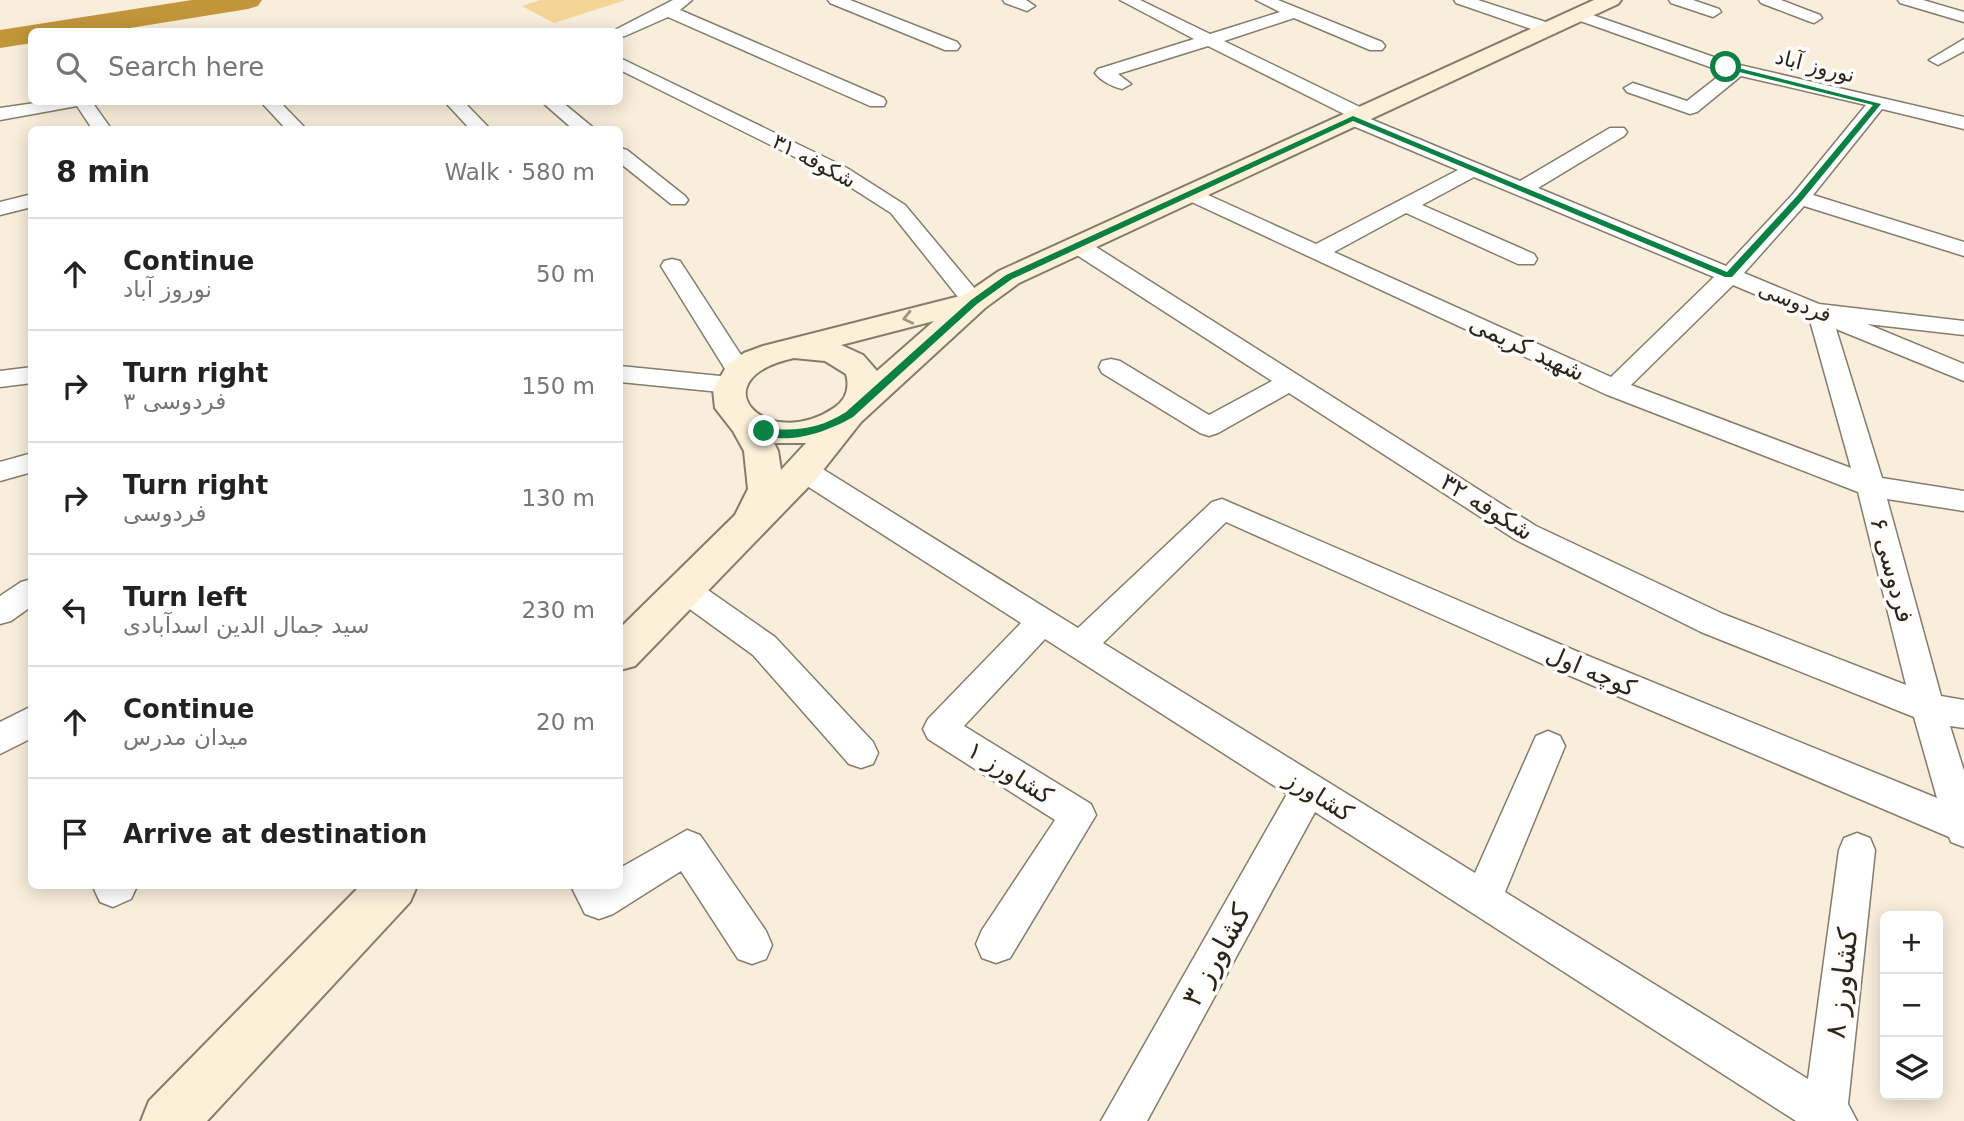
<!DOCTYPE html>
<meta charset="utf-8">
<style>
:root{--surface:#fff;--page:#f2f2f2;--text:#222;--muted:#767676;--line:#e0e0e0}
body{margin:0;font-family:"DejaVu Sans",Vazirmatn,sans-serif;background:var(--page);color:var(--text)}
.controls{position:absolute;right:21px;bottom:21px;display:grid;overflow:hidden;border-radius:10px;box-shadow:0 4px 18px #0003}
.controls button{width:63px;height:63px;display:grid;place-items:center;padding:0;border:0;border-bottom:2px solid var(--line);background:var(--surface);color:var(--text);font:35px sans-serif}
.stop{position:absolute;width:21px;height:21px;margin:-16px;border:5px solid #0b8043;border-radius:50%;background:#fff}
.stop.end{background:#0b8043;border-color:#fff;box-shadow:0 2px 7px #0008}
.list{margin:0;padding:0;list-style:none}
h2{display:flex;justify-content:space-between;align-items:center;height:91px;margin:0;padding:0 28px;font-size:30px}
h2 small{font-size:23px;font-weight:400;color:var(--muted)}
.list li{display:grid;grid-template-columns:46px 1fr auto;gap:21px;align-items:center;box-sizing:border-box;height:112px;padding:0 28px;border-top:2px solid var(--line)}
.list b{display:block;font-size:26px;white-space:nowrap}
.list p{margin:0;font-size:23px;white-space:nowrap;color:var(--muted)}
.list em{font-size:23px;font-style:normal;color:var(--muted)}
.icon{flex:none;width:38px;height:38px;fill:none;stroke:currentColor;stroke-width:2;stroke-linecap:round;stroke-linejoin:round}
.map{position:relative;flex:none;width:1964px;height:1121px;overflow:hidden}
.search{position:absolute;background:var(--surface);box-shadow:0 4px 18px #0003;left:28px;top:28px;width:595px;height:77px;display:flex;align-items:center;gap:18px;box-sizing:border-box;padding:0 24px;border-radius:10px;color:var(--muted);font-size:26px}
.panel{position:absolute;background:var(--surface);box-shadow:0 4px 18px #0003;left:28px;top:126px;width:595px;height:763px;border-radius:10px}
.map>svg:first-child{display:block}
.green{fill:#f5d498}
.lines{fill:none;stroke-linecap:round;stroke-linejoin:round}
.river{fill:#c2953a;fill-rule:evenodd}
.minor-casing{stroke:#857c6b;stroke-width:3}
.secondary-casing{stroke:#857c6b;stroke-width:4}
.minor{fill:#fff;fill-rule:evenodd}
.secondary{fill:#fcf0d9;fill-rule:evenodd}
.oneway{stroke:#9e9585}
.route{fill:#0b8043}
.labels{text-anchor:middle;stroke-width:7;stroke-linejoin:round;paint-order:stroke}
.far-street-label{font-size:21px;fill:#2a261f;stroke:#fffcf9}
.street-label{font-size:24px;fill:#2a261f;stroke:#fffcf9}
.near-street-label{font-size:28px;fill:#2a261f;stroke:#fffcf9}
</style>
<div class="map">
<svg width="1964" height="1121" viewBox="0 0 1964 1121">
<rect width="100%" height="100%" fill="#f9eedb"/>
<path class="green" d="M540,0h86l-72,23 -32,-17z"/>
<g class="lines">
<path class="river" d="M192,0h70l-4,6 -10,3 -143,23h-73v11l-32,5v-18z"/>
<defs>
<path id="minor" d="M673,0h19l-12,10 204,88 2,4 -2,4h-14l-202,-89 -43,19 -5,1v-5h-9z
M828,0h22l107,42 3,4 -3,4h-12l-115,-47z
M1003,0h23l9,6 -8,5 -22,-8z
M1120,0h20l70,34 70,-22 -24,-12h22l104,42 3,4 -3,4h-12l-76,-32 -70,23 144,70 2,4 -2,3 152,63 90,-53h14l3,4 -3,4 -86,52 188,78 67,-72 73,-89 -125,-29 -44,36 -7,2 -63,-22 -3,-4 9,-5 54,18 37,-29 -152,-54 -2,-3 2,-3h12l147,51 233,54v12l-82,-20 -69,86 151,47v14l-160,-50 -60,67 75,31 145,17v14l-97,-11 97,40v17l-128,-52 46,149 82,13v20l-77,-12 54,197 23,4v28l-14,-2 14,45v76l-13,-5 -2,-5 -395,-168 -328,-147 -123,121 372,230 61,-137 12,-5 12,5 5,10 -60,146 303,187 31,-229 5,-12 13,-5 13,5 5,12 -27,254 9,17h-61l-481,-309 -168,309h-46l186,-327 -242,-155 -81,87 127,78 5,11 -86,143 -14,5 -14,-5 -6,-14 6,-14 73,-110 -127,-81 -5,-10 5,-10 93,-96 -228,-146 -4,-7 4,-7 10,-2 10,2 265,165 134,-126 10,-3 354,152 361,147 -23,-81 -213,-85 -185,-92 -227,-147 -71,40 -9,3 -9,-3 -98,-60 -3,-6 3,-6 9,-2 9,2 89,54 63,-34 -203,-131 -3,-5 3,-5h16l451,286 187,88 183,71 -48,-193 -253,-98 -422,-196 -3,-4 3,-4h14l119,54 142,-74 -112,-47 -2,-4 2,-4 -138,-69 -90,28 13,10 -9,5c-9,-2 -21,-8 -27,-16l3,-4 96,-30zM1474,177l240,100 -103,100 -277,-125 72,-39 112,51h16l3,-5 -3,-5 -112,-49zM1733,285l76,32 42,151 -220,-83z
M1454,0h24l77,25 2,4 -8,5 -6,-1 -87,-30z
M1669,0h24l26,9 2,3 -8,5 -42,-14z
M1759,0h22l39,15 2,3 -8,5 -6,-2 -47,-18z
M1898,0h25l41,12v10l-64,-19z
M1964,39v12l-26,14 -9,-5z
M620,58l227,110 58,37 81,97 -4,5h-16l-75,-94 -58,-37 -213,-106z
M42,102h50l20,28h-19l-16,-24 -77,14v-12z
M261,102h19l27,28h-20z
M445,102h19l27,28h-20z
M542,102h20l34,28h-22z
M620,148l7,2 58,46 3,4 -3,4h-14l-51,-41z
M32,194v13l-32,8v-13z
M672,259l8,2 72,111 -4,6 -9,2 4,5 -4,6 -9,2 -110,-11v-16l110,11 -69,-111 3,-5z
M32,367v16l-32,4v-16z
M32,453v19l-32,9v-19z
M684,577l11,4 80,56 98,105 5,11 -5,11 -12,4 -12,-4 -96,-109 -80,-58 -4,-8 4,-8z
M32,579v27l-21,15 -11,3v-28l21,-14z
M32,706v32l-32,16v-32z
M687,830l13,5 66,96 6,14 -6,14 -14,5 -14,-5 -57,-88 -68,43 -14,5 -14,-5 -14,-28h49v-18z
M96,886h41l-6,13 -18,8 -13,-5 -6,-13z"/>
<path id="secondary" d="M1594,0h27l-3,4 -599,279 -34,25 -124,114 -45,57 -181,187 -15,4v-42l115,-113 13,-26 -4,-38 -11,-20 -18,-23 -2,-19 15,-25 16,-11 19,-7 201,-51 35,-24zM934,321l-57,50 -14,-16 -22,-10zM794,358l31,3 21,13c4,14 0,26 -12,34 -69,46 -137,-29 -40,-50zM774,443h32l-25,27 -3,-19z
M360,886h57l-7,16 -203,219h-66l8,-20z"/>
</defs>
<use href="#minor" class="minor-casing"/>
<use href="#secondary" class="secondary-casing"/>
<use href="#minor" class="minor"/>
<use href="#secondary" class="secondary"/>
</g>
<defs><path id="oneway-chevron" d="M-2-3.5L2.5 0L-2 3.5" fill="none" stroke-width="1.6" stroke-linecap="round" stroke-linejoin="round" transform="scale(1.75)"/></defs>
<use class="oneway" href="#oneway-chevron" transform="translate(908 318) rotate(167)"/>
<path class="route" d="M1726,65l155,39 -78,95 -71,78h-7l-372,-156 -341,158 -35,25 -124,113c-22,13 -70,32 -94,14l5,-3c32,4 55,1 82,-16l125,-112 35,-25 347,-159 374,156 70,-76 76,-91 -150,-37z"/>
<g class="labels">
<g class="far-street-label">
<text transform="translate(1815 66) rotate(14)" y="7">نوروز آباد</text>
<text transform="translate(814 161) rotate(28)" y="7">شکوفه ۳۱</text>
<text transform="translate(1795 302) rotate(22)" y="7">فردوسی</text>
</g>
<g class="street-label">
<text transform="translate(1527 348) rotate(25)" y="8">شهید کریمی</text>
<text transform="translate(1487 507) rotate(32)" y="8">شکوفه ۳۲</text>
<text transform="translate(1892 570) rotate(75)" y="8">فردوسی ۶</text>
<text transform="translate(1591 671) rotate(23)" y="8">کوچه اول</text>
<text transform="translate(1010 773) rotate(32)" y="8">کشاورز ۱</text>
<text transform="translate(1319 796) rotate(32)" y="8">کشاورز</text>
</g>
<g class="near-street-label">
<text transform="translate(1216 955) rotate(-61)" y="10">کشاورز ۳</text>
<text transform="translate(1841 983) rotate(-83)" y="10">کشاورز ۸</text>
</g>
</g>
</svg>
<div class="controls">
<button>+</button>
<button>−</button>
<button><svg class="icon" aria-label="layers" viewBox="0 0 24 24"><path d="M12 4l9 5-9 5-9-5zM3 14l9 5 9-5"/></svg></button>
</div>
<div class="stop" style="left:1726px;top:67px"></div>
<div class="stop end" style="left:764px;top:431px"></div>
<div class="search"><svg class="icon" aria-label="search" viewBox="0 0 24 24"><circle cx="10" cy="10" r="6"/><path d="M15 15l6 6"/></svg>Search here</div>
<section class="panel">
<h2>8 min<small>Walk · 580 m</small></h2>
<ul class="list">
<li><svg class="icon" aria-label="ahead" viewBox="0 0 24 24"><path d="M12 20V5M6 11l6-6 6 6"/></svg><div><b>Continue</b><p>نوروز آباد</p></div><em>50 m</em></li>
<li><svg class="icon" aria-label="right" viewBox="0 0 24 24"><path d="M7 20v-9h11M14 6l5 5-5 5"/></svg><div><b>Turn right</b><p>فردوسی ۳</p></div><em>150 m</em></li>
<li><svg class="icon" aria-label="right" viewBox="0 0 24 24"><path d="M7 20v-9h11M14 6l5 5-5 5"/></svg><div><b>Turn right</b><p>فردوسی</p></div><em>130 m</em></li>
<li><svg class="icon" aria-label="left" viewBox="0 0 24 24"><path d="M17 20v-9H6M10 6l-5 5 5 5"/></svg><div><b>Turn left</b><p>سید جمال الدین اسدآبادی</p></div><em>230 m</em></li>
<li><svg class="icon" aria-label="ahead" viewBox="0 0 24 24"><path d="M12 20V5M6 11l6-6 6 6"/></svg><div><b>Continue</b><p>میدان مدرس</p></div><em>20 m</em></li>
<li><svg class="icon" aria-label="arrive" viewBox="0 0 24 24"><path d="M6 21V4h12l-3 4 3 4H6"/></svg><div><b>Arrive at destination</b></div></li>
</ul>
</section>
</div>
